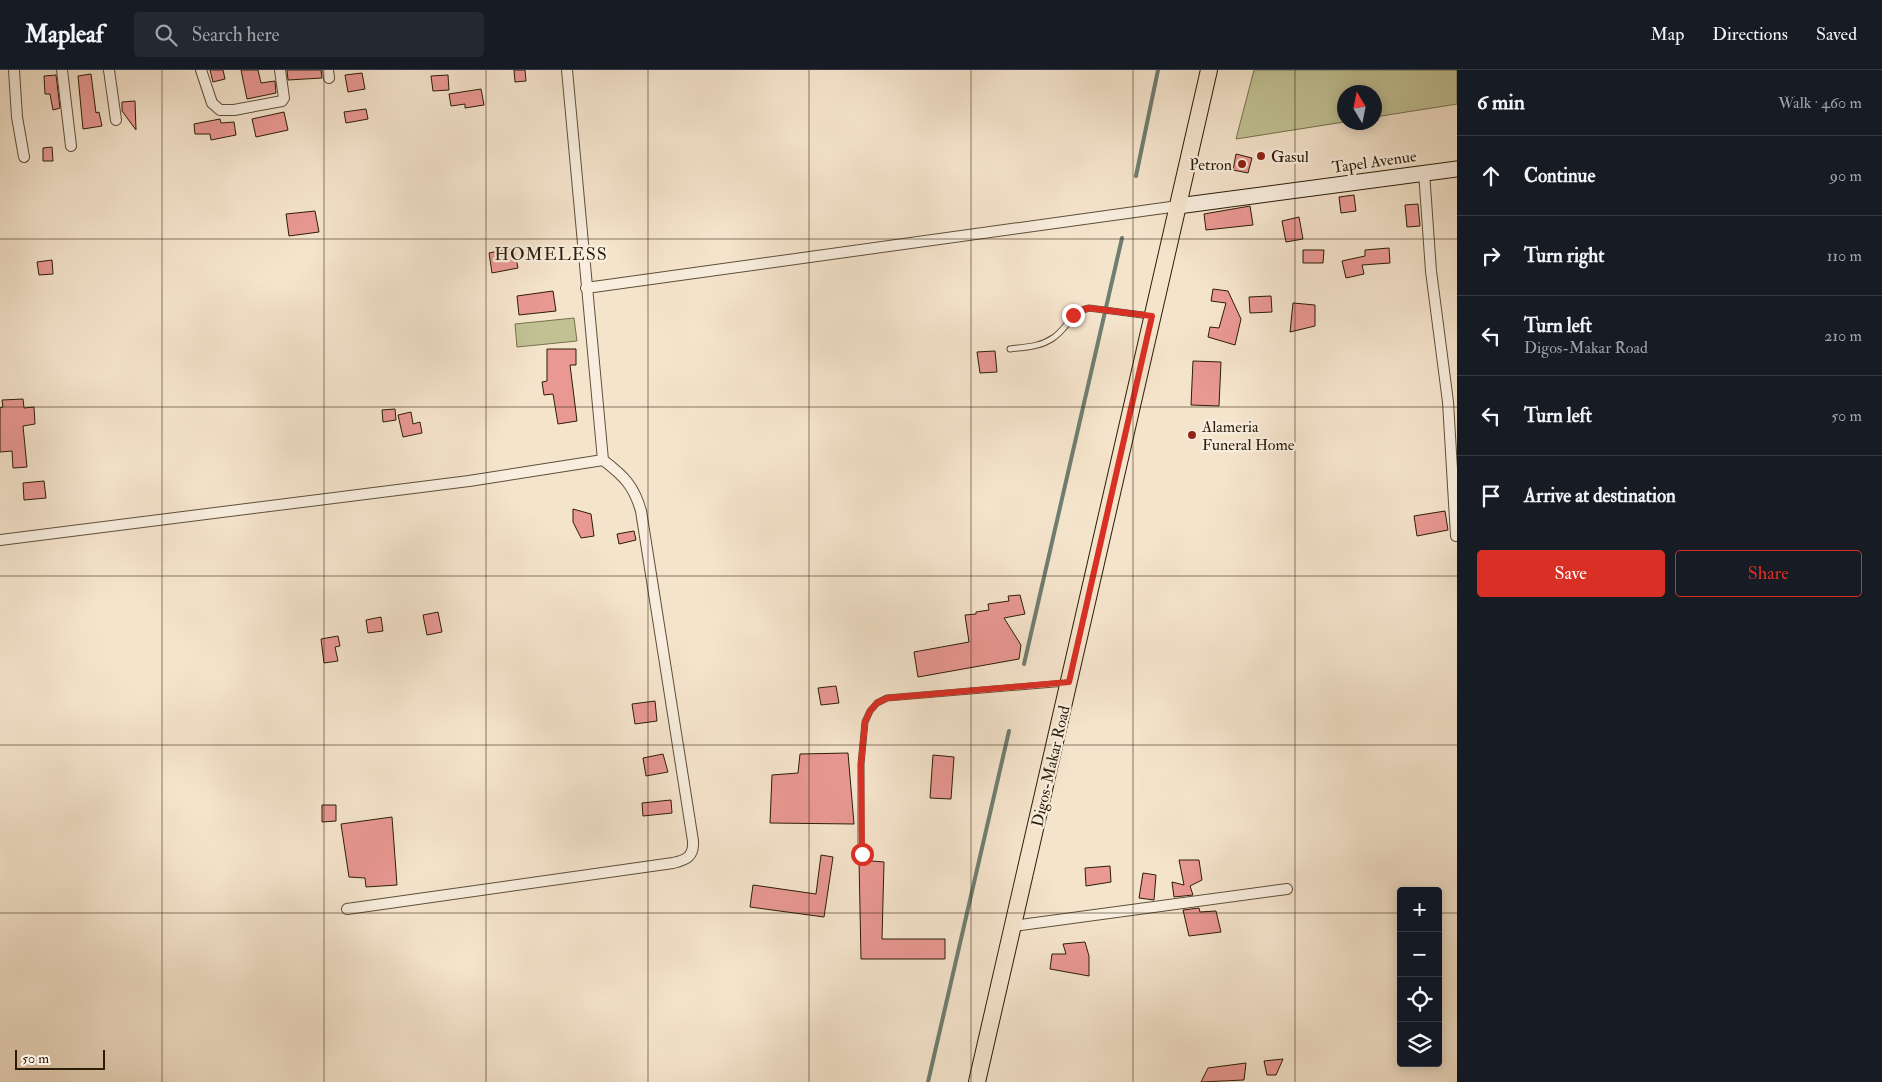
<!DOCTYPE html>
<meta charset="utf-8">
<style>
:root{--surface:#171b24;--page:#242831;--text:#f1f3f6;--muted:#9ea1a6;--line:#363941;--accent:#d93025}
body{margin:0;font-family:"IM FELL Double Pica",serif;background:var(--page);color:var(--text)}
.controls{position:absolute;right:15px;bottom:15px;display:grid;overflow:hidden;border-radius:5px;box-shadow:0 2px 12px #0003}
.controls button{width:45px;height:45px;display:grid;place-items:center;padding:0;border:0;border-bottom:1px solid var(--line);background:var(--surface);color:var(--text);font:25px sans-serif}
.compass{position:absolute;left:1337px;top:15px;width:45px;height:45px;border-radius:50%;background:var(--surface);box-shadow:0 2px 12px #0003;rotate:350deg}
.scale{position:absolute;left:15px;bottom:12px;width:90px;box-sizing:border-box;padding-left:5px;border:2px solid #2b1d08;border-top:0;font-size:14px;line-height:18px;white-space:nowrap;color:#2b1d08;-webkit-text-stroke:4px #f8edde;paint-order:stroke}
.stop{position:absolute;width:15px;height:15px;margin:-11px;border:4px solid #d93025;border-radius:50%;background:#fff}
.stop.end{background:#d93025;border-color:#fff;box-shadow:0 1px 5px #0008}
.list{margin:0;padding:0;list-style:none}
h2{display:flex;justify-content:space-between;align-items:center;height:65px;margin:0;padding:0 20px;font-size:21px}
h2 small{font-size:16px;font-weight:400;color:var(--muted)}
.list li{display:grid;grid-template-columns:32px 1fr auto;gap:15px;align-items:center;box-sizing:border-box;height:80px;padding:0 20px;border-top:1px solid var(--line)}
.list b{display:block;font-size:19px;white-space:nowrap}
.list p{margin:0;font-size:16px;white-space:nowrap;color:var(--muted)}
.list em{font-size:16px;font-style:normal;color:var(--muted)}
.actions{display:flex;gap:10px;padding:15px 20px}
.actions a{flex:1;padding:11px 0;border:1px solid var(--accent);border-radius:5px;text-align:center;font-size:18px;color:var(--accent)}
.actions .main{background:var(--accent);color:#fff}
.icon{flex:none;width:28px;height:28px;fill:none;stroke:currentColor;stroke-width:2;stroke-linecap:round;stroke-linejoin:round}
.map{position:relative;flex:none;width:1457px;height:1012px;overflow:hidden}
header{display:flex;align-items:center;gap:30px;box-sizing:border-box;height:70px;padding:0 25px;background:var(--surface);border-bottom:1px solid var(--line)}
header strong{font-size:24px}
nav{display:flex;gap:28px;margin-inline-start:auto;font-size:18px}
.search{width:350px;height:45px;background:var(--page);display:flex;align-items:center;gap:12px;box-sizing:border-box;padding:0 18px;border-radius:5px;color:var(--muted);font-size:19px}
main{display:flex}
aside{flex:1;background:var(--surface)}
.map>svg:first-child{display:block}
.green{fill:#c1c294;stroke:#76704e}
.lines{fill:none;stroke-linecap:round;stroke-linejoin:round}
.stream{stroke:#6f7e70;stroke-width:4}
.building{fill:#e99892;stroke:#2b1d08}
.lane-casing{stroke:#5e4f39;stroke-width:7}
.street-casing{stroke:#5e4f39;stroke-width:12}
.secondary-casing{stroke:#2b1d08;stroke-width:17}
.primary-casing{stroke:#2b1d08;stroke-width:18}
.lane{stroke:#f8edde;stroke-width:5}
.street{stroke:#f8edde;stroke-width:10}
.secondary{stroke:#f8edde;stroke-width:15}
.primary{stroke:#f5e4cc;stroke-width:16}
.route{stroke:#d93025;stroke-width:6}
.grid{fill:none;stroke:#2b1d08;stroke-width:1;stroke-opacity:0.55}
.poi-dot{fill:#8f2418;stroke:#f8edde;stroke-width:2}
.labels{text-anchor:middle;stroke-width:4.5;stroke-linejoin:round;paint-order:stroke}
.poi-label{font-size:16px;fill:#2b1d08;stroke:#f8edde;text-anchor:start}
.street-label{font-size:16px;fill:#2b1d08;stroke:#f8edde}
.neighbourhood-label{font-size:18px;letter-spacing:1px;fill:#2b1d08;stroke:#f8edde}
</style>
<header>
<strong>Mapleaf</strong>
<div class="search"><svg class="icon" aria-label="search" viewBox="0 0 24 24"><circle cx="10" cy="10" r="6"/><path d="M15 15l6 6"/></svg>Search here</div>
<nav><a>Map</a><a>Directions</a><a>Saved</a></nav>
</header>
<main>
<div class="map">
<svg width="1457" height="1012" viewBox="0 0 1457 1012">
<rect width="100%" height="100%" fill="#f5e4cc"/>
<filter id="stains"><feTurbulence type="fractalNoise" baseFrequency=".004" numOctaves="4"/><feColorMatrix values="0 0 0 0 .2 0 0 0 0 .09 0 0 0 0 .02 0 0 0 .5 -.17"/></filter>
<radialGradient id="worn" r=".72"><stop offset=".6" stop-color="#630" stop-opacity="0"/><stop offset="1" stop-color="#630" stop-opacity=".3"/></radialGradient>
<path class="green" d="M1254,0h203v34l-82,13 -1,-25h-30v30l-108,17z
M574,248l3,23 -60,6 -2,-23z"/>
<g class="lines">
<path class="stream" d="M1136,106l22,-106
M1024,594l98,-426
M928,1012l81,-351"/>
</g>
<path class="building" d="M210,0h13l2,9 -12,3z
M241,0h17l3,13 14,-2 1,12 -29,6z
M287,0h34l1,8 -34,2z
M514,0h11l1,11 -11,1z
M362,3l3,16 -17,3 -3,-17z
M91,4l5,39 3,-1 3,14 -19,3 -5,-53z
M56,5l4,33 -7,2 -3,-16h-5l-1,-18z
M448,5l1,15 -16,1 -2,-15z
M481,19l3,16 -19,3v-4l-14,2 -2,-12z
M135,31l1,29 -14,-19v-9z
M366,39l2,10 -22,4 -2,-11z
M284,42l4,18 -32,7 -4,-18z
M220,49l1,4 13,-1 2,13 -25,5 -1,-6h-15l-1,-10z
M52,77l1,14h-10v-13z
M1236,84l16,4 -4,15 -15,-3z
M1354,125l2,16 -15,2 -2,-16z
M1418,134l2,22 -13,1 -2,-22z
M1250,136l3,19 -47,5 -2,-16z
M315,141l4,21 -30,4 -3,-22z
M1299,147l4,22 -17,3 -4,-21z
M514,178l4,20 -26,5 -3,-20z
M1389,178l1,15 -28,2 2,9 -18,4 -4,-17 23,-5v-6z
M1303,180h21l-1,13h-20z
M52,190l1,14 -14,1 -2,-13z
M1213,219l15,2 13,28 -6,26 -27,-8 2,-10 9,1 7,-25 -15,-2z
M553,221l3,20 -37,4 -2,-19z
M1271,226l1,16 -22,1 -1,-16z
M1293,233l22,2v21l-25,6z
M547,279h29v16h-6l7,56 -19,3 -5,-30 -9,1 -2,-13 5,-1z
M995,281l2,21 -17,1 -3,-21z
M1193,291l28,1 -2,44 -28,-1z
M23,329l1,9 10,-1 1,17 -12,2 4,41 -14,1 -1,-17 -12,1v-44l3,-1 -1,-7z
M395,339l1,11 -13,2 -1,-12z
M411,342l2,12 7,-2 2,11 -19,4 -5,-22z
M44,411l2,17 -22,2 -1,-17z
M573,439l18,5 3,22 -13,2 -8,-16z
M1445,441l3,19 -31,6 -3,-20z
M634,461l2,9 -17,4 -2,-10z
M1020,525l5,19 -21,4 17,27 -2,14 -101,18 -4,-25 55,-10 -4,-27 11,-1v-2l13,-2 -1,-6 21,-3 -1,-5z
M438,542l4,20 -15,3 -4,-20z
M381,547l2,14 -15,2 -2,-13z
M338,566l2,10 -5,1 3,14 -14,2 -3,-24z
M836,616l3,17 -18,2 -3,-17z
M655,631l2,20 -22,3 -3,-20z
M848,683l6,71 -84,-1 2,-48 26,-2 2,-19z
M663,684l5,18 -22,4 -3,-18z
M933,685l21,2 -3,42 -21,-1z
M671,730l1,13 -29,3 -1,-13z
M322,735h14v16l-14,1z
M392,747l5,68 -31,2 -1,-9 -16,-1 -8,-53z
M821,785l12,2 -9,60 -74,-10 3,-22 63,9z
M859,790l25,2 -2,77h63v20h-84z
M1179,790h20l3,20 -12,6 3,9 -19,2 -2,-15 12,3z
M1110,796l1,16 -25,4 -1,-18z
M1143,803l13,2 -2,25 -15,-2z
M1199,838l1,4 16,-1 5,21 -32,4 -6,-26z
M1085,872l4,14v20l-39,-7 2,-15h14l-3,-10z
M1283,989l-7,16h-9l-3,-14z
M1246,993l-2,17 -43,2 7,-14z"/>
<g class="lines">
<defs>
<path id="lane" d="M1010,279c15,-2 30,-2 43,-11 14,-9 18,-26 36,-30l61,8
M861,784v-90l4,-42 5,-11 7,-8 10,-5 179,-15"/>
<path id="street" d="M14,0l3,47 7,40
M62,0l9,76
M109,0l7,50
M201,0l11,33 8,7h14l48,-9 2,-3 -4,-28
M328,0l1,8
M567,0l36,390
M1424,102l7,99 17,131 8,134
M586,218l592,-82
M0,470l469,-59 134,-21c21,16 31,26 38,51l52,330c1,15 -6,19 -20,22l-326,46
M1013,856l274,-37"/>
<path id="secondary" d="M1178,136l279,-37"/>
<path id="primary" d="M977,1012l232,-1012"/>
</defs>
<use href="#lane" class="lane-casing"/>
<use href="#street" class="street-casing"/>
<use href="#secondary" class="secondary-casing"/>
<use href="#primary" class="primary-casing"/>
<use href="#lane" class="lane"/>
<use href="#street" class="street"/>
<use href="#secondary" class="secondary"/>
<use href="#primary" class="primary"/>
</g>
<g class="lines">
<path class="route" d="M862,784l-1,-90 4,-42 5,-11 7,-8 10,-5 182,-16 83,-366 -63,-8 -8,2 -8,5"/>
</g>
<path class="grid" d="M162,0v1012M324,0v1012M486,0v1012M648,0v1012M809,0v1012M971,0v1012M1133,0v1012M1295,0v1012M0,169h1457M0,337h1457M0,506h1457M0,675h1457M0,843h1401M1438,843h19"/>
<g class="poi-dot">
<circle cx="1261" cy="86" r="5"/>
<circle cx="1242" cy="94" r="5"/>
<circle cx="1192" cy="365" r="5"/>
</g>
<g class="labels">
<g class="poi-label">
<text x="1271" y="92">Gasul</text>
<text x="1232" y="100" text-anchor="end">Petron</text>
<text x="1202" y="362">Alameria<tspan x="1202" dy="18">Funeral Home</tspan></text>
</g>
<g class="street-label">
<text transform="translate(1374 91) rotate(-8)" y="6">Tapel Avenue</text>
<text transform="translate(1050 696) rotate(-77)" y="6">Digos-Makar Road</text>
</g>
<g class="neighbourhood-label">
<text x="551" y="190">HOMELESS</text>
</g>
</g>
<rect width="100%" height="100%" filter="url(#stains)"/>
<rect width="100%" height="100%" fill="url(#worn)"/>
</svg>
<div class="controls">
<button>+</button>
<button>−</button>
<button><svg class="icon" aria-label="locate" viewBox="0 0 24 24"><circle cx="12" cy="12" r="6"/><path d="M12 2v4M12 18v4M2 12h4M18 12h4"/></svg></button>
<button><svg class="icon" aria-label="layers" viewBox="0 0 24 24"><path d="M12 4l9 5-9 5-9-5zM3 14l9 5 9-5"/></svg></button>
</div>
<svg class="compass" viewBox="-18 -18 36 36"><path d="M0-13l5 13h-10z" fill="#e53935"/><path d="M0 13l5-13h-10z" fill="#9ea1a6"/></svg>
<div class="scale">50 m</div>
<div class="stop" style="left:862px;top:784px"></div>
<div class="stop end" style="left:1073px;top:245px"></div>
</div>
<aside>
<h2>6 min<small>Walk · 460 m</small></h2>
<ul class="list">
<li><svg class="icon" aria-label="ahead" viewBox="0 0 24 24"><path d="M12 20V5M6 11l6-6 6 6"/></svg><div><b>Continue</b></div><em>90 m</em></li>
<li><svg class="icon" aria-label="right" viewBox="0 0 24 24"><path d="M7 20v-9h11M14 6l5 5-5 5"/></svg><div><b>Turn right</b></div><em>110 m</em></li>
<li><svg class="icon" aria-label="left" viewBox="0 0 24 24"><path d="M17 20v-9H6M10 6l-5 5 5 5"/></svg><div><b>Turn left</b><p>Digos-Makar Road</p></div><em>210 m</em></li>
<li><svg class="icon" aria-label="left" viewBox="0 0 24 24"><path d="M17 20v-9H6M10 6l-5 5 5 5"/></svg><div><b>Turn left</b></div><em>50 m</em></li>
<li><svg class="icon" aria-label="arrive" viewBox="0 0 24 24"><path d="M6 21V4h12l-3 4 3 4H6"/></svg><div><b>Arrive at destination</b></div></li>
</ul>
<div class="actions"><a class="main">Save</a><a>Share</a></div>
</aside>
</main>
